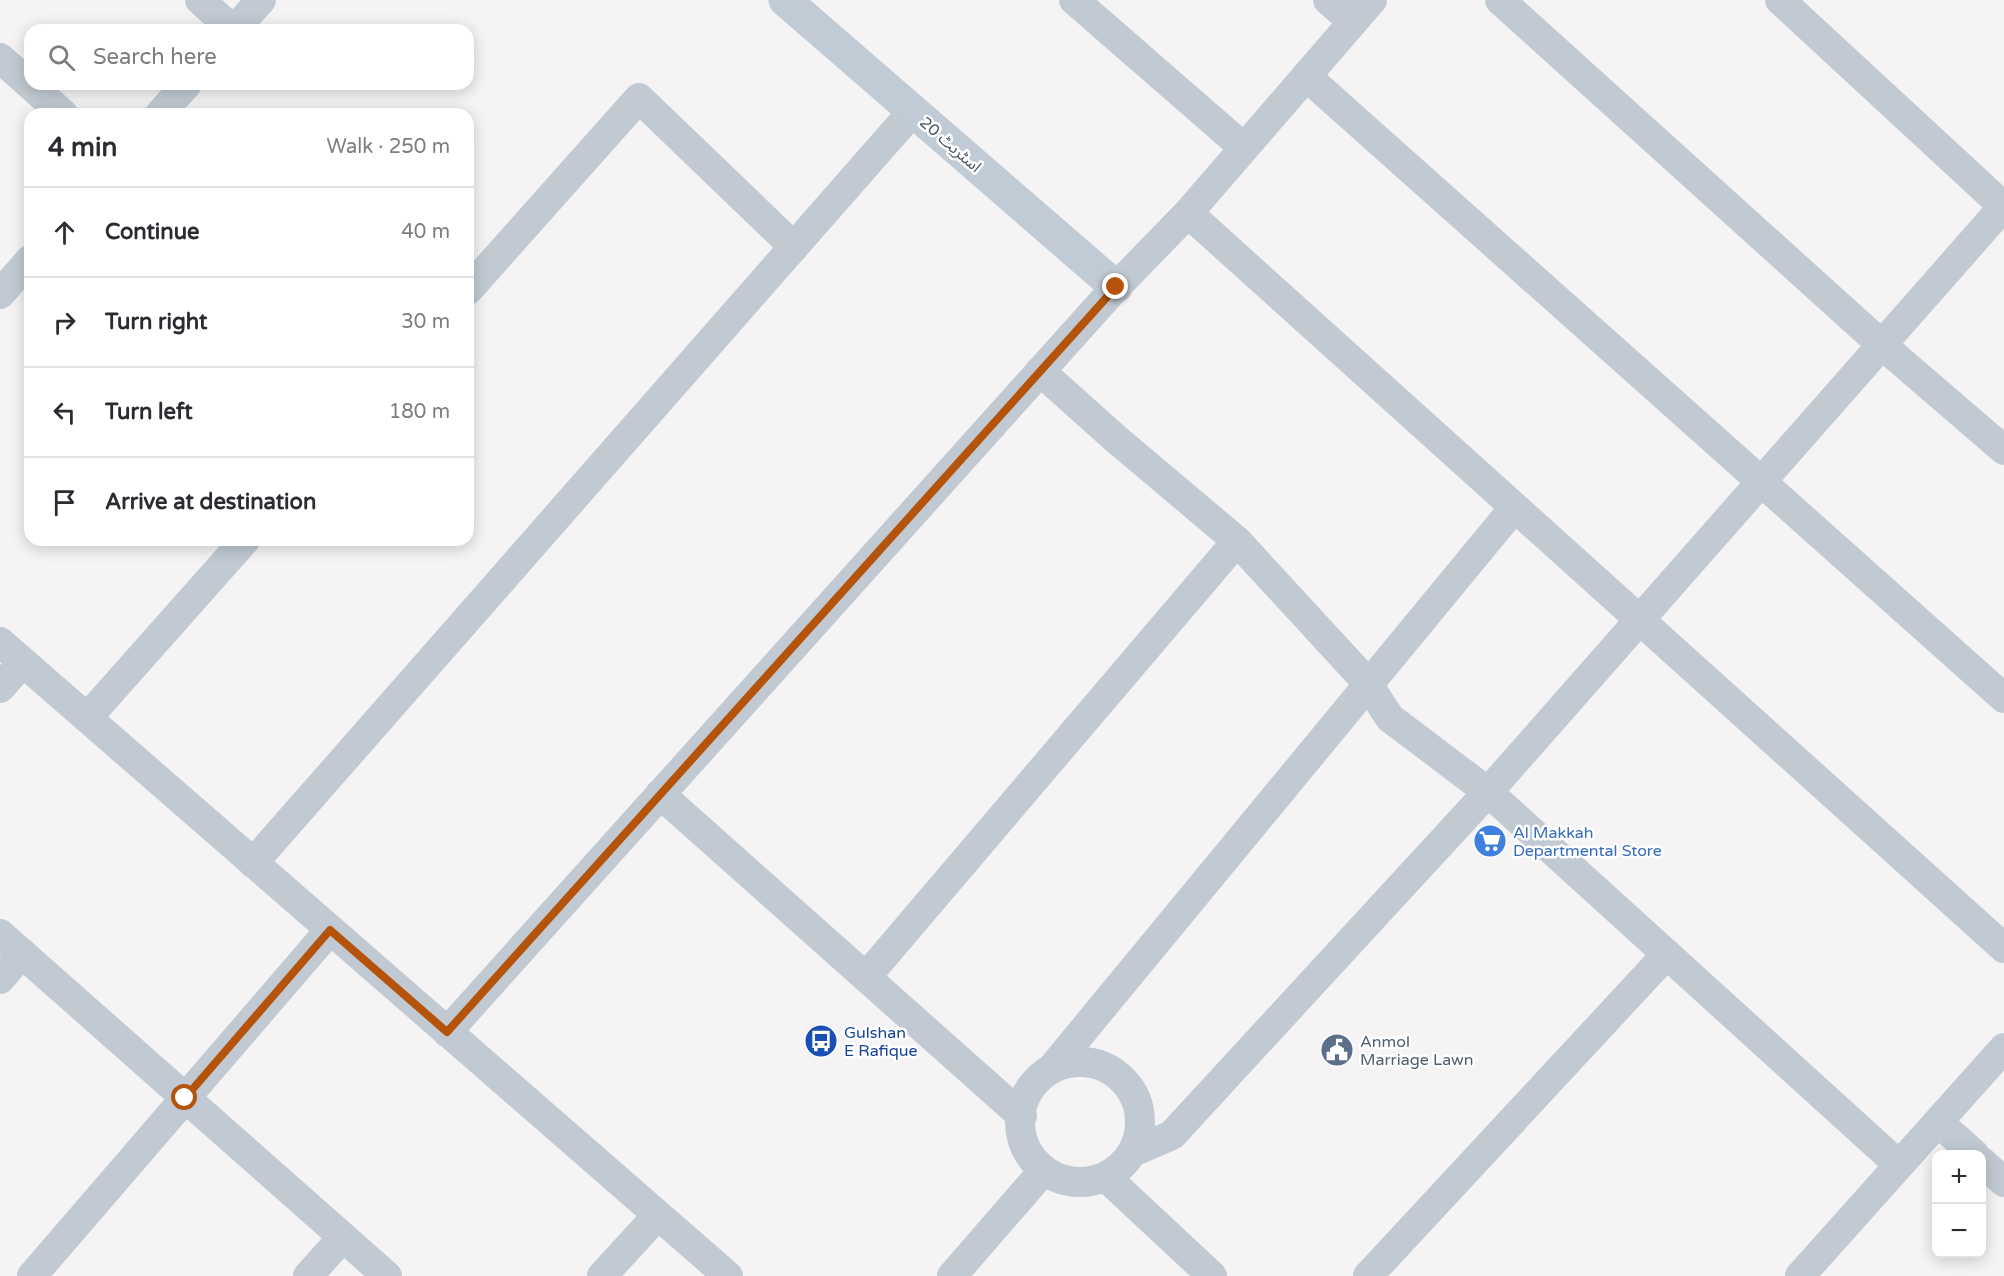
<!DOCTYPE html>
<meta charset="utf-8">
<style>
:root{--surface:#fff;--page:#f2f2f3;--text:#2b2b33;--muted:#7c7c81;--line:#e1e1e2}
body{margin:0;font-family:"Varela Round","Noto Sans Arabic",sans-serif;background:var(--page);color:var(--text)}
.controls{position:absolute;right:18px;bottom:18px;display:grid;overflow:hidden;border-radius:12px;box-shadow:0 3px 15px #0003}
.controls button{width:54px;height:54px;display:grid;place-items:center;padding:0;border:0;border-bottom:2px solid var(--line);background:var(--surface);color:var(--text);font:30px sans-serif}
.stop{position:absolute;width:18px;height:18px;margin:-14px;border:4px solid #b45309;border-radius:50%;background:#fff}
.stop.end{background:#b45309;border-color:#fff;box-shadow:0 2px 6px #0008}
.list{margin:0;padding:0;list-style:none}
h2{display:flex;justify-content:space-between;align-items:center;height:78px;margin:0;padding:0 24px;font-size:26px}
h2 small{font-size:20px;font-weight:400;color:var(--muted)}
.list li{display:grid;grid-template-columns:39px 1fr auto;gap:18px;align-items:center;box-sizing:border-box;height:90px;padding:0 24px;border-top:2px solid var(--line)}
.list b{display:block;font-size:22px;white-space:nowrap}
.list em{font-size:20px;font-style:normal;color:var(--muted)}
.icon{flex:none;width:33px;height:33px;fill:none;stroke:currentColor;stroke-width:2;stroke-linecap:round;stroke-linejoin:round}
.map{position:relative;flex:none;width:2004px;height:1276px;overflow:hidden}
.search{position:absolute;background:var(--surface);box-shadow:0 3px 15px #0003;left:24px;top:24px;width:450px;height:66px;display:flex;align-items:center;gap:15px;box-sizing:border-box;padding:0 21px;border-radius:18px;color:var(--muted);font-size:22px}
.panel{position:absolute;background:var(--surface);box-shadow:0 3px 15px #0003;left:24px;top:108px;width:450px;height:438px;border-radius:18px}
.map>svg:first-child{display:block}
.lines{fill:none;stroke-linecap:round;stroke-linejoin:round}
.street{stroke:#c1cad2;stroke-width:30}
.secondary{stroke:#c1cbd6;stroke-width:33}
.route{stroke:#b45309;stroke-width:8}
.labels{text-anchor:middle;stroke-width:5;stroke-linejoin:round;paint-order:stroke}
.street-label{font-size:16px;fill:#4a5661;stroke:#fff}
.shop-label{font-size:16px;fill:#366cbe;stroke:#fff;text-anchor:start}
.transit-label{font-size:16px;fill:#164399;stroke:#fff;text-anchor:start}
.service-label{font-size:16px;fill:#4e5e75;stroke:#fff;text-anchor:start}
</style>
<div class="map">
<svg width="2004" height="1276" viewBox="0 0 2004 1276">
<rect width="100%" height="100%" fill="#f5f3f3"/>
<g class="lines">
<path class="street" d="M200,0l33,30
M1074,0l169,147
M1328,0l25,22
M1500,0l382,345 122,105
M1780,0l224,207
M234,30l27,-30
M0,58l63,56
M1306,76l698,622
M160,114l27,-30
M1188,213l816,735
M468,290l171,-192 155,149
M0,294l30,-34
M1040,371l76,68 121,102 128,139 25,38 98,74 411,373
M0,642l728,634
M0,688l23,-26
M87,718l158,-178
M660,794l362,322
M253,863l660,-752
M0,934l387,342
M866,977l371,-436
M0,979l22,-26
M447,1032l669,-745 72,-74 184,-213
M1020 1122a60 60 0 1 1 120 0a60 60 0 1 1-120 0Z
M1053,1067l461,-559
M1938,1122l36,32
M1135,1151l37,-16 316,-343 516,-586
M1982,1162l22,20
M1107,1178l105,98
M32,1276l298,-346
M308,1276l35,-39
M602,1276l56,-61
M952,1276l92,-106
M1368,1276l299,-322
M1800,1276l204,-228"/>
<path class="secondary" d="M785,0l331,287"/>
</g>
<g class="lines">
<path class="route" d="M185,1098l145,-168 117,102 669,-745"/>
</g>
<defs>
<symbol id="supermarket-disc" viewBox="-11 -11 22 22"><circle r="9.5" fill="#3f7fe0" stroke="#fff"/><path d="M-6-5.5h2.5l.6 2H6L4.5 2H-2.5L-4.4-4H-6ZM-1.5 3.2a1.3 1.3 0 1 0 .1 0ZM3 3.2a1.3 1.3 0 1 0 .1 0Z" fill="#fff"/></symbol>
<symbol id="bus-disc" viewBox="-11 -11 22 22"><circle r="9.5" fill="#1a4fb4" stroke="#fff"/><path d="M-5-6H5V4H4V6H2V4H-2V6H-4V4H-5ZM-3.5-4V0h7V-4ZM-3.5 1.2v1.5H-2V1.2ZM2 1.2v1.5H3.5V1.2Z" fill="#fff"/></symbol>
<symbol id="civic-disc" viewBox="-11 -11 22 22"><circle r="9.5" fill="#5c6f8a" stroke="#fff"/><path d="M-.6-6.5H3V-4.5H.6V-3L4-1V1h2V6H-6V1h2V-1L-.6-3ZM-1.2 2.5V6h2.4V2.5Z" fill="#fff"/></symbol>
</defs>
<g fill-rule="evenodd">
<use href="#supermarket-disc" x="1471" y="822" width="38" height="38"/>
<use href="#bus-disc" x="802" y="1022" width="38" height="38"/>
<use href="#civic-disc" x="1318" y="1031" width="38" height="38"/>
</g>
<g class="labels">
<g class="street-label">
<text transform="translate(951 144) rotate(41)" y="6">اسٹریٹ 20</text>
</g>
<g class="shop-label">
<text x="1513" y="838">Al Makkah<tspan x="1513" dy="18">Departmental Store</tspan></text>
</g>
<g class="transit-label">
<text x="844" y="1038">Gulshan<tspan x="844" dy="18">E Rafique</tspan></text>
</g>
<g class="service-label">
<text x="1360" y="1047">Anmol<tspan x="1360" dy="18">Marriage Lawn</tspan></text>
</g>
</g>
</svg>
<div class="controls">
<button>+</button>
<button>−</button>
</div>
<div class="stop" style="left:185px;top:1098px"></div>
<div class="stop end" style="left:1116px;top:287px"></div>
<div class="search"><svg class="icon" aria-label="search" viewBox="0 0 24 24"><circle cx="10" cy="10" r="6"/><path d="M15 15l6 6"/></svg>Search here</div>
<section class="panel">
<h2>4 min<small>Walk · 250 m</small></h2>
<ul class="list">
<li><svg class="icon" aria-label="ahead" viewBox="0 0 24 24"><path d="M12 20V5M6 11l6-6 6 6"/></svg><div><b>Continue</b></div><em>40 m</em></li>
<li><svg class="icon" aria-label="right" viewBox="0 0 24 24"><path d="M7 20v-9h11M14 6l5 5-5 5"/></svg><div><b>Turn right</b></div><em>30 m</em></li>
<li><svg class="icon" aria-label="left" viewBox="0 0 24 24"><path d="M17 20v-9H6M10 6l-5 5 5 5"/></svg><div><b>Turn left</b></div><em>180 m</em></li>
<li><svg class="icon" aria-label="arrive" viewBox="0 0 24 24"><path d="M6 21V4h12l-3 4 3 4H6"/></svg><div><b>Arrive at destination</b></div></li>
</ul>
</section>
</div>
